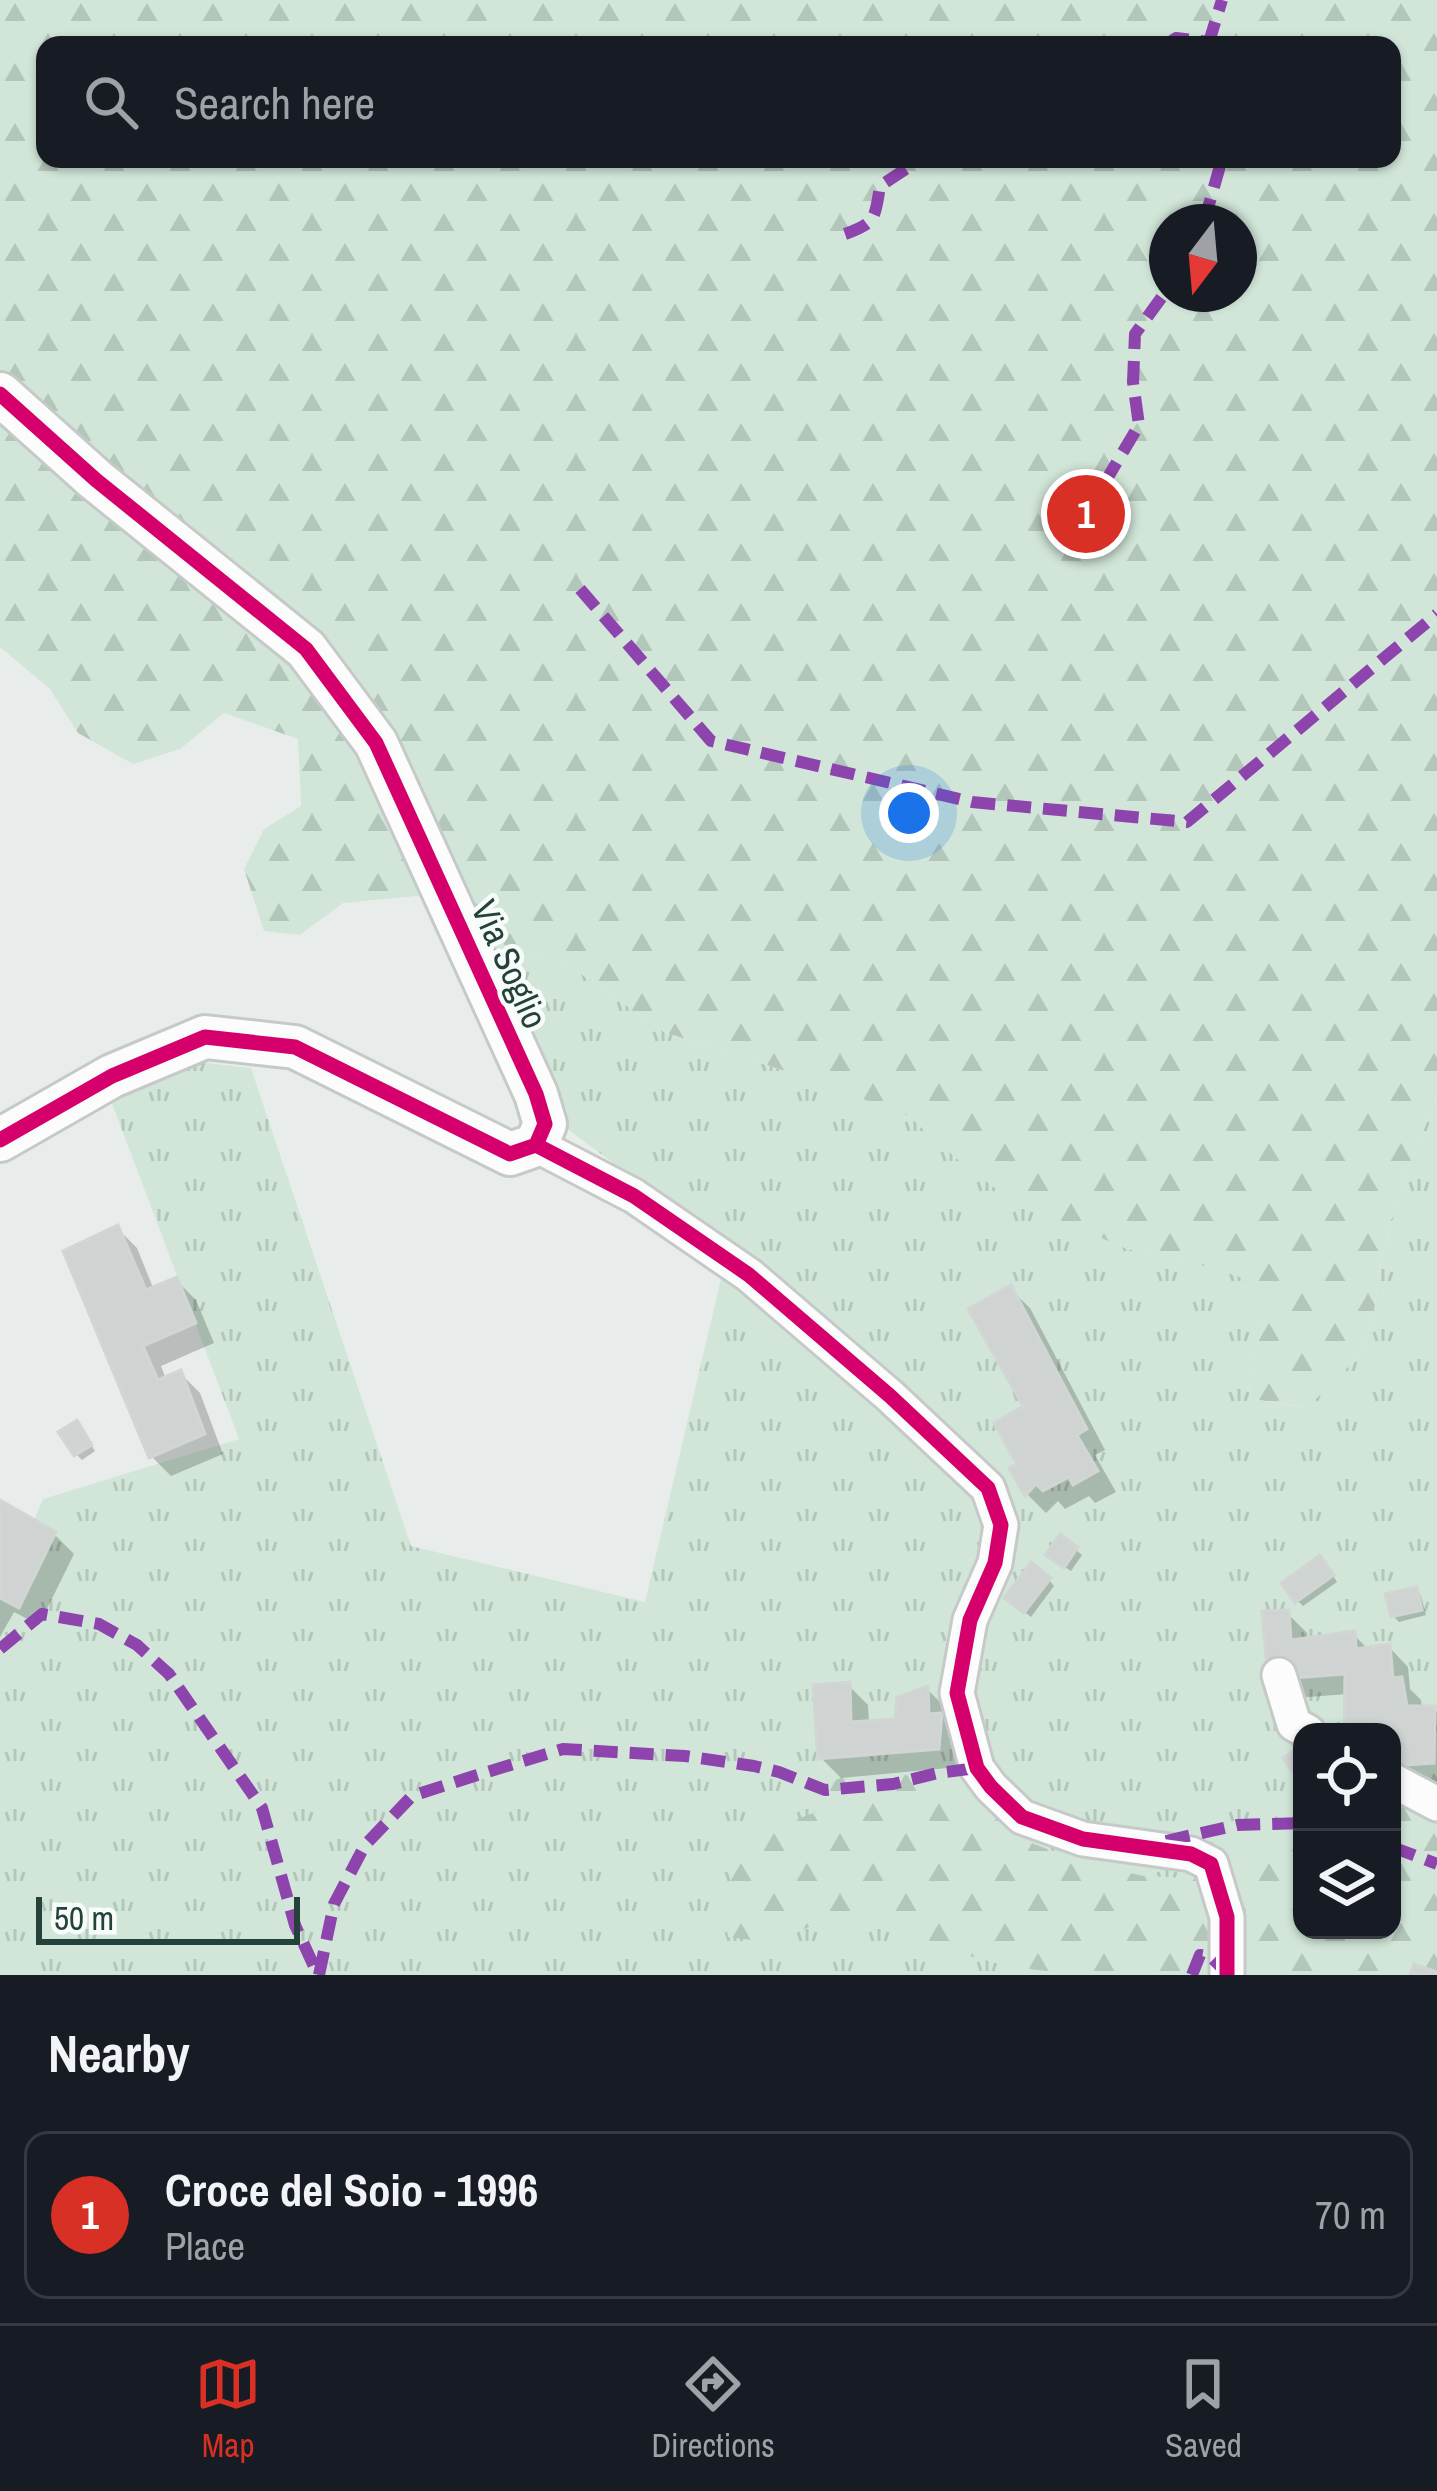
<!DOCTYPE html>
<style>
:root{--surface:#171b24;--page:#242831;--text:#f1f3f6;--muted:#9ea1a6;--line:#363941;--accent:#d93025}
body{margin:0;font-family:"Archivo Narrow",sans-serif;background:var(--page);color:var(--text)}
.controls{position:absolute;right:36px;bottom:36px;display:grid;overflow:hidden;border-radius:24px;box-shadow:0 3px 9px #0004}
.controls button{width:108px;height:108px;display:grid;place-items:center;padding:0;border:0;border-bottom:3px solid var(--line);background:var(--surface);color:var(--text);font:60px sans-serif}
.compass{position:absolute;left:1149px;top:204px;width:108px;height:108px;border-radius:50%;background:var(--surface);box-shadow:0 3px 9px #0004;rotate:196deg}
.scale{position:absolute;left:36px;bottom:30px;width:264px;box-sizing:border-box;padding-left:12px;border:6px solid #24423a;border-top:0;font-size:33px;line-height:42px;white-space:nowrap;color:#24423a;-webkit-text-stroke:9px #f7fbf9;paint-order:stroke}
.you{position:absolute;left:909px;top:813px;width:42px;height:42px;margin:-30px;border:9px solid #fff;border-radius:50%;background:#1a73e8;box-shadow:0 0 0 18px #1a73e833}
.badge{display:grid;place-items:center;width:78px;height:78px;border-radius:50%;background:var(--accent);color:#fff;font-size:39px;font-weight:700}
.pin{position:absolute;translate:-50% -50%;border:6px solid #fff;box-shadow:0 3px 12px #0006}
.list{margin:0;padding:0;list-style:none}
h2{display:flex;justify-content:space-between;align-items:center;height:156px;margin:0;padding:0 48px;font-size:51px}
h2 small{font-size:39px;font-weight:400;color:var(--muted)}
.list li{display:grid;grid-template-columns:78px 1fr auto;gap:36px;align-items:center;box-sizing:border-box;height:168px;margin:0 24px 24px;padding:0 24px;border:3px solid var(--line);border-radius:24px}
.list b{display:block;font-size:45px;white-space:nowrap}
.list p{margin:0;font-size:39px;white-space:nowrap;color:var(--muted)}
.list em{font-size:39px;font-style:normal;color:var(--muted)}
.icon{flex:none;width:66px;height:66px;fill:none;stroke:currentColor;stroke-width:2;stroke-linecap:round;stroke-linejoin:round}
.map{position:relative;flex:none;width:1437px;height:1975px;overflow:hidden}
.search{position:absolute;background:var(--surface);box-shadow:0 3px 9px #0004;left:36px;right:36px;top:36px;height:132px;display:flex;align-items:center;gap:30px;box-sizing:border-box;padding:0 42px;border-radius:24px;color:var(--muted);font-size:45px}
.sheet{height:348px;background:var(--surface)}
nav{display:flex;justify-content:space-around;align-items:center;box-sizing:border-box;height:168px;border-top:3px solid var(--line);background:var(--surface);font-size:33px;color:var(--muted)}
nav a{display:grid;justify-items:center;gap:6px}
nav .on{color:var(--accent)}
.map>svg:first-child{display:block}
.grass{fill:url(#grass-tufts);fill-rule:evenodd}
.forest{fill:url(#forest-firs);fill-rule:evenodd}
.shadow{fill:#0003}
.building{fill:#cfd4d2;stroke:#d1d6d4;stroke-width:3}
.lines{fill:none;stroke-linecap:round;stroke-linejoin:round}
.minor-casing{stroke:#c5cac8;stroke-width:39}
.tertiary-casing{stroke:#c5cac8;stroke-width:48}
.minor{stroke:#fcfcfc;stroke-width:33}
.tertiary{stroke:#fcfcfc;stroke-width:42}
.quiet{stroke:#8e44ad;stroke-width:12;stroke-dasharray:24 12;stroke-linecap:butt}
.cycleway-casing{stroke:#f7fbf9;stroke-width:22}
.cycleway{stroke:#d6006c;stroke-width:15}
.labels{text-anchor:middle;stroke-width:9;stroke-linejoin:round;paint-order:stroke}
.street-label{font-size:36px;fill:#24423a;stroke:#f7fbf9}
</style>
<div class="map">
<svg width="1437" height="1975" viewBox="0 0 1437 1975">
<defs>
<pattern id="grass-tufts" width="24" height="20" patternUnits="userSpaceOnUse" patternTransform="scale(3)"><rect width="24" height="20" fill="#d1e6d8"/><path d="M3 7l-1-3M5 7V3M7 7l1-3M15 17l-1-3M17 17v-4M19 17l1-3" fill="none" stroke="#b3c6ba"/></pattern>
<pattern id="forest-firs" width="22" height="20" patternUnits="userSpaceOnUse" patternTransform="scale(3)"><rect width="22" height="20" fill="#d1e6d8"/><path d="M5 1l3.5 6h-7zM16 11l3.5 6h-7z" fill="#b3c6ba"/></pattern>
</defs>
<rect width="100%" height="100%" fill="#e8edeb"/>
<path class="grass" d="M486,939l81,25 97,68 121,39 123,44 62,55 157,79 58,11 59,18 20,45 -13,41 -2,34 57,10 52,-51 15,-37 7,-57 28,-96 29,-69v877h-1437v-375l43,-101 196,-60 -128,-338 86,-39 54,6 160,478 234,56 83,-353 -163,-122 -5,-22zM1302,1732h90v198h-90z"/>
<path class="forest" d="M0,0h1437v1098l-29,69 -28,96 -7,57 -15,37 -51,51 -58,-10 2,-34 13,-41 -21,-45 -58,-18 -58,-11 -118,-51 -39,-28 -63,-55 -122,-44 -121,-39 -97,-68 -81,-25 -80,-163 -406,-405zM45,45h1347v114h-1347zM1167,222h72v72h-72z
M0,418l285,238 70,90 71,149 -83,8 -43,32 -36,-4 -20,-62 20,-40 37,-23 -3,-67 -74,-26 -44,36 -47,15 -55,-31 -28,-44 -50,-42z
M1437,1725v250h-359l-72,-9 -64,-18 -54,-25 -56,-7 -57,27 -47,-6 -4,-37 12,-39 38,-33 42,-16 19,-32 36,-13 50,11 67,35 46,31 58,21 52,11 66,3 41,-19 25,-44 26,-32v146h90v-180z"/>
<path class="shadow" d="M117,1228l20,20 17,42 22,-10 20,20 18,43 -53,23 5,13 14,-6 20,20 23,61 -52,22 -20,-20z
M1010,1289l20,19 75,142 -10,5 21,37 -21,11 -6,-7 -24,13 -7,-8 -12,12 -19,-19 -14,-25 8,-4 6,-58z
M82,1430l13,21 -13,9 -6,-6z
M0,1504l54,30 20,20 -35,71 -25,-13 -14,25z
M1076,1550l6,5 -11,16 -17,-11z
M1325,1564l12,18 -34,24 -5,-5z
M1049,1580l5,6 -23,31 -18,-14z
M1416,1590l5,6 5,19 -27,7 -6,-6z
M1287,1613l20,20 1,8 46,-6 15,15 20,-3 19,20 2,22 11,11 1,9h12l3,3v71l-30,2 -15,-15v-38h-45v-38l-51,4z
M848,1685l20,20 1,19 29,-2 29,-33 19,19 1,14 13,14 -2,31 -117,11 -20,-20z"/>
<path class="building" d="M118,1225l28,65 31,-13 19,46 -53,23 15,34 23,-10 24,64 -56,24 -86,-207z
M1011,1285l76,144 -10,6 21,36 -25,14 -4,-8 -26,14 -7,-7 -11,12 -16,-28 8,-4 -23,-41 29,-17 -55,-97z
M77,1420l15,25 -18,11 -16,-24z
M0,1500l56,32 -37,76 -19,-10z
M1060,1534l18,13 -14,21 -19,-13z
M1320,1555l14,20 -39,28 -14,-20z
M1031,1562l20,16 -27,35 -20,-15z
M1417,1587l5,23 -31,7 -6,-23z
M1289,1610l2,30 64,-9 1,18 34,-5 3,34 9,-1 5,29h28l-1,57 -42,3v-34h-48l1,-58 -77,6 -6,-69z
M850,1682l1,40 44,-3 2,-22 31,-11 1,28 13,-1 -3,36 -121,10 -5,-74z
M1302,1745v36l-2,1 -17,-24z
M1414,1964l23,8v3h-27z"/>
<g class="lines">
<defs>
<path id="minor" d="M536,1145l98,51 115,79 141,121 98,92 13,37 -6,38 -25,57 -13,73 20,75 14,19 31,30 61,22 108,15 20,10 16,53v58
M1279,1675l15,49 14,8
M1392,1780l45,24"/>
<path id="tertiary" d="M0,394l96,86 210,169 70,94 160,351 9,30 -9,21 -26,9 -215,-107 -90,-10 -93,39 -112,64"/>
</defs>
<use href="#minor" class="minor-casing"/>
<use href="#tertiary" class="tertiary-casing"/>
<use href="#minor" class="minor"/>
<use href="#tertiary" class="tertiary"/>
<path class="quiet" d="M1167,45l9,-7 33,4
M1210,45l-1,-3 13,-42
M1204,222l18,-63
M845,234c31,-11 30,-16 35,-48l41,-27
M1086,514l53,-89 -6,-43 2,-48 32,-44
M580,589l131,152 261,61 215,20 250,-208
M0,1649l42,-35 57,10 38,21 32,29 93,134 33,117 23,50
M1166,1841l71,-16 65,-2
M1392,1847l45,17
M319,1975l15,-71 31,-59 47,-49 62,-20 89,-27 122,7 69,10 25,6 46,18 68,-6 45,-11 39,-5
M1192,1975l8,-20 11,2 16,16"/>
<defs>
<path id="cycleway" d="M0,394l96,86 210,169 70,94 160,351 9,30 -9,21 -26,9 -215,-107 -90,-10 -93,39 -112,64
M536,1145l98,51 115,79 141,121 98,92 13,37 -6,38 -25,57 -13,73 20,75 14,19 31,30 61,22 108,15 20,10 16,53v58"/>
</defs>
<use href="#cycleway" class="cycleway-casing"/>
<use href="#cycleway" class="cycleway"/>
</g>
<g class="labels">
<g class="street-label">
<text transform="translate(510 964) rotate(66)" y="13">Via Soglio</text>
</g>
</g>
</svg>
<div class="controls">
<button><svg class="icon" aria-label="locate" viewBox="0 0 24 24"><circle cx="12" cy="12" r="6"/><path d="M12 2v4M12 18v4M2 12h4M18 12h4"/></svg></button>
<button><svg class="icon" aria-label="layers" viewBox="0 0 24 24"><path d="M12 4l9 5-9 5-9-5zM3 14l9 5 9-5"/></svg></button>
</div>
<svg class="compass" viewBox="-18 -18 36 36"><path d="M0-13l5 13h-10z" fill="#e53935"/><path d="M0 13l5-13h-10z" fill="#9ea1a6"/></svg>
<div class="scale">50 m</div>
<div class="you"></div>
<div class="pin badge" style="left:1086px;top:514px">1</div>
<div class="search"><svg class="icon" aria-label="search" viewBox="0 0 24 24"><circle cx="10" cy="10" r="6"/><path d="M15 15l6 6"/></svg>Search here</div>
</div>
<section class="sheet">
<h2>Nearby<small></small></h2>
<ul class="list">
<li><span class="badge">1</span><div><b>Croce del Soio - 1996</b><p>Place</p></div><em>70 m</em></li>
</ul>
</section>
<nav>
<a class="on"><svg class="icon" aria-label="map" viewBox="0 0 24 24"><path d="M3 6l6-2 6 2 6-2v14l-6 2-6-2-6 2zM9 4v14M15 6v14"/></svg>Map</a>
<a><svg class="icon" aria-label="directions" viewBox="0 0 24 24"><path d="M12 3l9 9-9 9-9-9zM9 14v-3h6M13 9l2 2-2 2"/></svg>Directions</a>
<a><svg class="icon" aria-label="saved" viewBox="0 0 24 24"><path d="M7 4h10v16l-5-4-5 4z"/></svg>Saved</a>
</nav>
